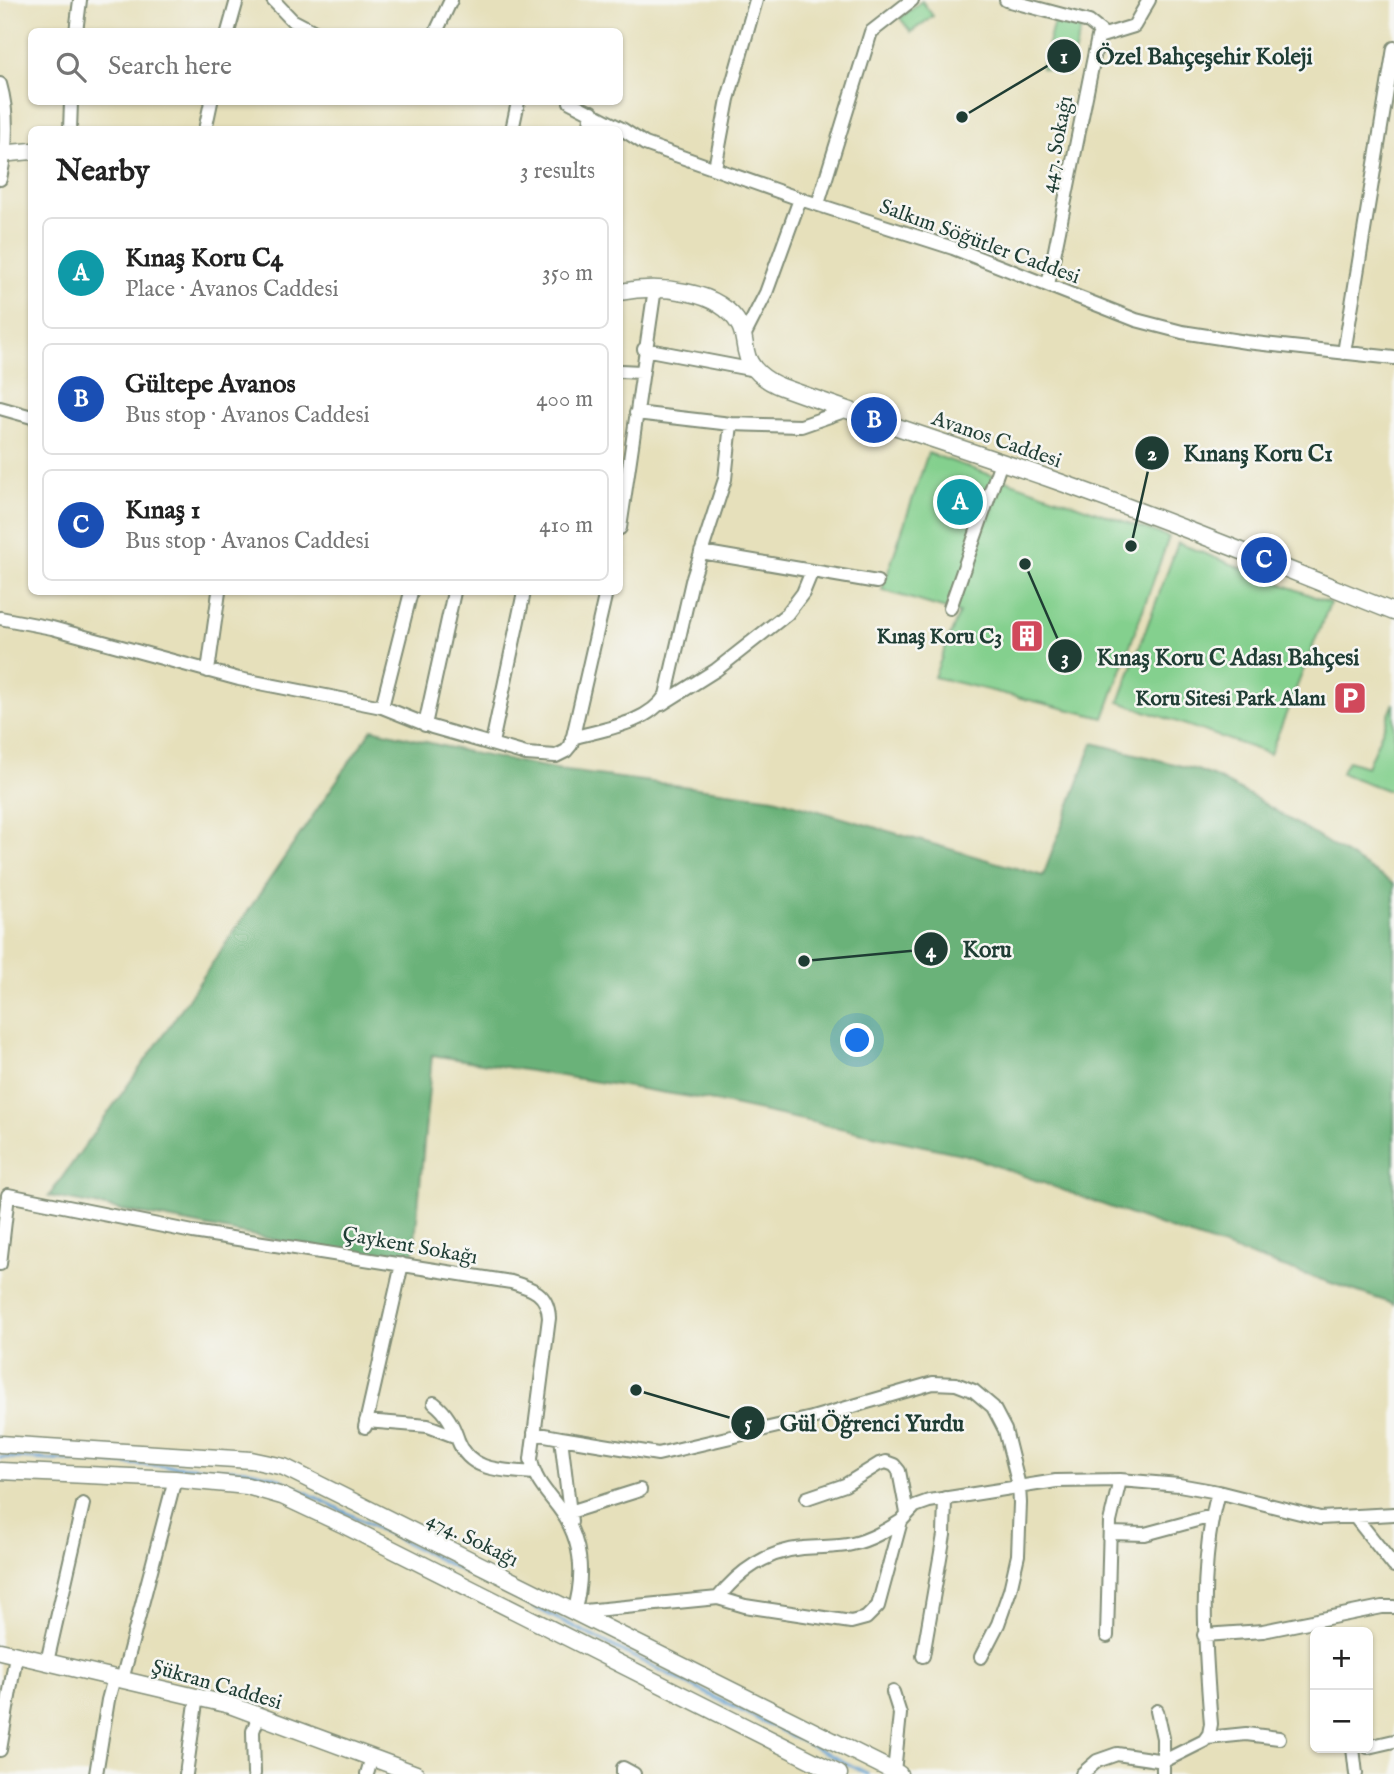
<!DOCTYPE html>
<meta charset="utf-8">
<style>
:root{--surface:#fff;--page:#f6f6f6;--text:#222;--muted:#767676;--line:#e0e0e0;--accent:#111827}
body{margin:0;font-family:"IM FELL English",serif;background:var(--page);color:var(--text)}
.controls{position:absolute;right:21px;bottom:21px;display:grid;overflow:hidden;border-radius:10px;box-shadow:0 2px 5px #0004}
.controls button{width:63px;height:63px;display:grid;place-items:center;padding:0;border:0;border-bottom:2px solid var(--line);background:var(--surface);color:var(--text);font:35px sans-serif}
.you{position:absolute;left:858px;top:1041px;width:24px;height:24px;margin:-18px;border:5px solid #fff;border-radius:50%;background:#1a73e8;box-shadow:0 0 0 10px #1a73e833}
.badge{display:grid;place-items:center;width:46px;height:46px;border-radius:50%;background:var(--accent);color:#fff;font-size:23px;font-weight:700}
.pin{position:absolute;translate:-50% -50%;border:4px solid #fff;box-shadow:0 2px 7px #0006}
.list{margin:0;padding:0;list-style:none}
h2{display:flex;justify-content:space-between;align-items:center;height:91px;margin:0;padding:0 28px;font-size:30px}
h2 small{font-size:23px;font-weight:400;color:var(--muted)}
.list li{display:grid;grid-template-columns:46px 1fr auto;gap:21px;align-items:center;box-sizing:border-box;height:112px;margin:0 14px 14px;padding:0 14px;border:2px solid var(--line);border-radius:10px}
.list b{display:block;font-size:26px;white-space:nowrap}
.list p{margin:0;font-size:23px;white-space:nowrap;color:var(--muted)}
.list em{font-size:23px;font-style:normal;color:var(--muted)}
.icon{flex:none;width:38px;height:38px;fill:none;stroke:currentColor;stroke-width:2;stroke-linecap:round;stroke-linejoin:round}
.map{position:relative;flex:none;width:1394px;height:1774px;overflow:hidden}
.search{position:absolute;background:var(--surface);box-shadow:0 2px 5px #0004;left:28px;top:28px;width:595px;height:77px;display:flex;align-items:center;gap:18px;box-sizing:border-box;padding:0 24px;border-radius:10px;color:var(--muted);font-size:26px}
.panel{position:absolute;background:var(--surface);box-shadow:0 2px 5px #0004;left:28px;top:126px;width:595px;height:469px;border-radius:10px}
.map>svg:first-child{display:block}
.green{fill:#84d08e;stroke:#528661;stroke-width:2}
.forest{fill:#6bb279;stroke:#457856;stroke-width:2}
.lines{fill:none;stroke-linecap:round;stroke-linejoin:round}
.stream{stroke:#60a0d2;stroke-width:3.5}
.minor-casing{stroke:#828e78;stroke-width:16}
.tertiary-casing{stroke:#828e78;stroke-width:19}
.minor{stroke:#fff;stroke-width:12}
.tertiary{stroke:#fff;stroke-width:16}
.labels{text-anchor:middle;stroke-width:5;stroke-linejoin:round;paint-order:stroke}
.street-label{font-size:21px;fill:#1f3d34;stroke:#f6f6f2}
.poi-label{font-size:21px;font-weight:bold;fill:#1f3d34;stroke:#f6f6f2;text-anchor:end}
.leader{fill:none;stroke:#1f3d34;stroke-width:2.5}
.callout-dot{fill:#1f3d34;stroke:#f6f6f2;stroke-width:2.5}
.mark-label{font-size:21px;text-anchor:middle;font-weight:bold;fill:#fff}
.callout-label{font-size:23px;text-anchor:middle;font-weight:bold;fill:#1f3d34;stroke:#f6f6f2;stroke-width:5;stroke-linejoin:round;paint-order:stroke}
</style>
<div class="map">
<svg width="1394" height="1774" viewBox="0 0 1394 1774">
<rect width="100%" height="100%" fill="#f6f6f2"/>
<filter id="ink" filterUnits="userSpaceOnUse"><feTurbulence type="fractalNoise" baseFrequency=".0143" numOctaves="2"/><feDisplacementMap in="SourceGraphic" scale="14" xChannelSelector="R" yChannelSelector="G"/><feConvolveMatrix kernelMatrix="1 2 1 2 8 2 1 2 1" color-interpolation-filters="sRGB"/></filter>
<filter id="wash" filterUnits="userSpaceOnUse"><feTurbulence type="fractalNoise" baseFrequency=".00686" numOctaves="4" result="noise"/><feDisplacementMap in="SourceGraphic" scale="28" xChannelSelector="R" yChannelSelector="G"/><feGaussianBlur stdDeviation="1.57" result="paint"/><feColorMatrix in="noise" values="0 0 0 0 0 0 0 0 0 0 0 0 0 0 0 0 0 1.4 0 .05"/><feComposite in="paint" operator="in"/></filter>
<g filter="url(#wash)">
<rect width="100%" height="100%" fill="#e6e0bb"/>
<path class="green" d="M922,1l11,15 -22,16 -11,-14z
M1054,22l27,7 -13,46 -27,-7z
M928,453l241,84 -65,181 -170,-41 25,-64 -77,-23z
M1178,543l152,60 -60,151 -151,-52z
M1394,703v90l-53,-20 7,-12 19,6z"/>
<path class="forest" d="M372,729l104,25 90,17 208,27 269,78 50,-133 104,27 20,8 38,20 139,86v420l-224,-75 -204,-74 -257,-55 -277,-45 -19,207 -132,-21 -232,-45 113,-159z"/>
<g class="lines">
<path class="stream" d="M0,1457l244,13 31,7 593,297"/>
</g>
</g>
<g filter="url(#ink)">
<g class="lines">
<defs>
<path id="minor" d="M273,0l19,20 23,12
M1006,0l83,22 15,12
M76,32l4,-32
M228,32l9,-32
M436,32l15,-32
M0,84c9,31 7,63 0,95
M570,102l52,27 23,15 155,55 153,49 183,72 46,12 64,10 148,16
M70,130l1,-28
M205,130l6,-28
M512,130l6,-28
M589,130l3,-18
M715,168l13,-69 28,-99
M818,204l53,-172 41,-32
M1048,285l50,-248 36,-11 15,-26
M744,336l22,-43 34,-94
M644,349l111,21
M1344,353l50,-305
M620,371l21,1
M0,408l32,9
M636,413l95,11 70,2 46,-16
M620,528l35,-240
M701,552l176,30
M950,608l51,-146
M0,618l52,10 187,51 143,28 50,20 94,27 30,2 10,-5 5,-6 35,-153
M208,671l11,-79
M662,704l54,-34 71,-56 16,-21 9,-22
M382,707l29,-115
M425,725l29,-133
M572,738c31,-9 76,-14 94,-43l26,-114 33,-102 6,-55
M492,743l32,-151
M0,1264l8,-69 185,37 318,50c21,6 37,11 38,36l-18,141c3,21 15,32 27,48 24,31 27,68 16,105l144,-14 27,8 106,16 15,-4 12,-12 23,-85 14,-15 14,-5 127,-20 64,-1 59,5 39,7 102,26 74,-4
M434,1403c13,10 19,22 24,37 12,33 46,30 76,33
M366,1421l62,5 29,11
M365,1427l37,-163
M534,1433l27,5 10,84
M561,1438l97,16 154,-36 121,-35 23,1 18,7 19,16 12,23 14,56 1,17 -2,52 -8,35 -12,34 -17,33
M807,1498l38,-13 34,-21 7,-2 8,3 5,6 8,42
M570,1512l70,-22
M1355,1517l39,49
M1110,1533l35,1 67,-18
M718,1598c21,-27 50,-47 85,-50 17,-2 33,0 49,-4 18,-4 33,-13 49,-23
M1204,1635l59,-4 119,-24h12
M1107,1636l3,-114 10,-42
M923,1656l21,-121 1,-37
M47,1662l36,-158
M122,1680l53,-201
M893,1692l7,22 -6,58
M1157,1711l6,27v36
M1207,1738l39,-4 33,4
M1368,1747l26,-6
M1353,1748l3,26
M0,1750l16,-95
M96,1774l12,-74 6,-22
M186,1774l11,-78
M254,1774l-1,-43 6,-16
M367,1774l5,-17
M623,1774v-6l11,6
M1082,1774l15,-13 20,-7 47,7 40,-20 5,-7 2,-10c-6,-76 -13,-157 7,-232"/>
<path id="tertiary" d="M0,154l32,-3
M620,292c36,-7 100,-4 120,34 4,8 4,16 6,25 3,18 20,30 36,36 88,32 177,60 266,91 117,41 231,88 346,134
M0,1444l251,16 33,7 615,307
M0,1471l175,8 72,7 35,10 62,29 495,249
M0,1651l230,54 186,69"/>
</defs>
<use href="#minor" class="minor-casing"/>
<use href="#tertiary" class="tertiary-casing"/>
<use href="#minor" class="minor"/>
<use href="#tertiary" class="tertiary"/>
</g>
</g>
<defs>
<symbol id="building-square" viewBox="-11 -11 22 22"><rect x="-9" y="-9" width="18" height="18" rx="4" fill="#d1495b" stroke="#f6f6f2"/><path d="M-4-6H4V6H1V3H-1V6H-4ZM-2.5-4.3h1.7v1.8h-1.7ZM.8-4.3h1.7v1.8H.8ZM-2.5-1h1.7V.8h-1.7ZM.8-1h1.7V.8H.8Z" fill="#fff"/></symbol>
<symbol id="parking-square" viewBox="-11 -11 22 22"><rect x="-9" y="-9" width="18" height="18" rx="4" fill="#d1495b" stroke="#f6f6f2"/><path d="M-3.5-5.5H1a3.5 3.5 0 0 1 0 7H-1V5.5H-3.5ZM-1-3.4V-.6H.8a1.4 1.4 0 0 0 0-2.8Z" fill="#fff"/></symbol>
</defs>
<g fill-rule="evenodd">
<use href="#building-square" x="1008" y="617" width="38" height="38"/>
<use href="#parking-square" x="1331" y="679" width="38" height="38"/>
</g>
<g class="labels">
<g class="street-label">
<text transform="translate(1056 144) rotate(-79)" y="7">447. Sokağı</text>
<text transform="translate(980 241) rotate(20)" y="7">Salkım Söğütler Caddesi</text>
<text transform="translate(997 439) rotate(19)" y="7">Avanos Caddesi</text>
<text transform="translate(410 1245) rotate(10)" y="7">Çaykent Sokağı</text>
<text transform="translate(473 1539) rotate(26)" y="7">474. Sokağı</text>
<text transform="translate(217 1684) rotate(16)" y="7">Şükran Caddesi</text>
</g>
<g class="poi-label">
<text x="1002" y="643">Kınaş Koru C3</text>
<text x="1326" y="705">Koru Sitesi Park Alanı</text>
</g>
</g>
<path class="leader" d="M962 117L1064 56M1131 546L1152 453M1025 564L1065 656M804 961L931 949M636 1390L748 1423"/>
<g class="callout-dot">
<circle cx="962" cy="117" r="7"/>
<circle cx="1131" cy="546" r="7"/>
<circle cx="1025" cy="564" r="7"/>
<circle cx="804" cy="961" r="7"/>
<circle cx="636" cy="1390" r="7"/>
<circle cx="1064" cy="56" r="18"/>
<circle cx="1152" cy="453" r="18"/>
<circle cx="1065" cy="656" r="18"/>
<circle cx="931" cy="949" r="18"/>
<circle cx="748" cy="1423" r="18"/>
</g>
<g class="mark-label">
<text x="1064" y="63">1</text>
<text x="1152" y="460">2</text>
<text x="1065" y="664">3</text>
<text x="931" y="957">4</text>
<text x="748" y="1430">5</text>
</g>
<g class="callout-label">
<text x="1204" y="64">Özel Bahçeşehir Koleji</text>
<text x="1258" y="461">Kınanş Koru C1</text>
<text x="1228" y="665">Kınaş Koru C Adası Bahçesi</text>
<text x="987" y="957">Koru</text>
<text x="872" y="1431">Gül Öğrenci Yurdu</text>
</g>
</svg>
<div class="controls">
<button>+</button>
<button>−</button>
</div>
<div class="you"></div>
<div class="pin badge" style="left:960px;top:502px;background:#0f9aa8">A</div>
<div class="pin badge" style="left:874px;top:420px;background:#1a4fb4">B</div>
<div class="pin badge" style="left:1264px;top:560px;background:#1a4fb4">C</div>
<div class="search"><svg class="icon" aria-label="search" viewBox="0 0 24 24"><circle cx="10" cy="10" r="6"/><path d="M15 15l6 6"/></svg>Search here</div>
<section class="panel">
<h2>Nearby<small>3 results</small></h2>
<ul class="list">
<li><span class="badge" style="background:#0f9aa8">A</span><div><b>Kınaş Koru C4</b><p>Place · Avanos Caddesi</p></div><em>350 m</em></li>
<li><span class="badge" style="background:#1a4fb4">B</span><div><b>Gültepe Avanos</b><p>Bus stop · Avanos Caddesi</p></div><em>400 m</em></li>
<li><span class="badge" style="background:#1a4fb4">C</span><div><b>Kınaş 1</b><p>Bus stop · Avanos Caddesi</p></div><em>410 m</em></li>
</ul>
</section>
</div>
